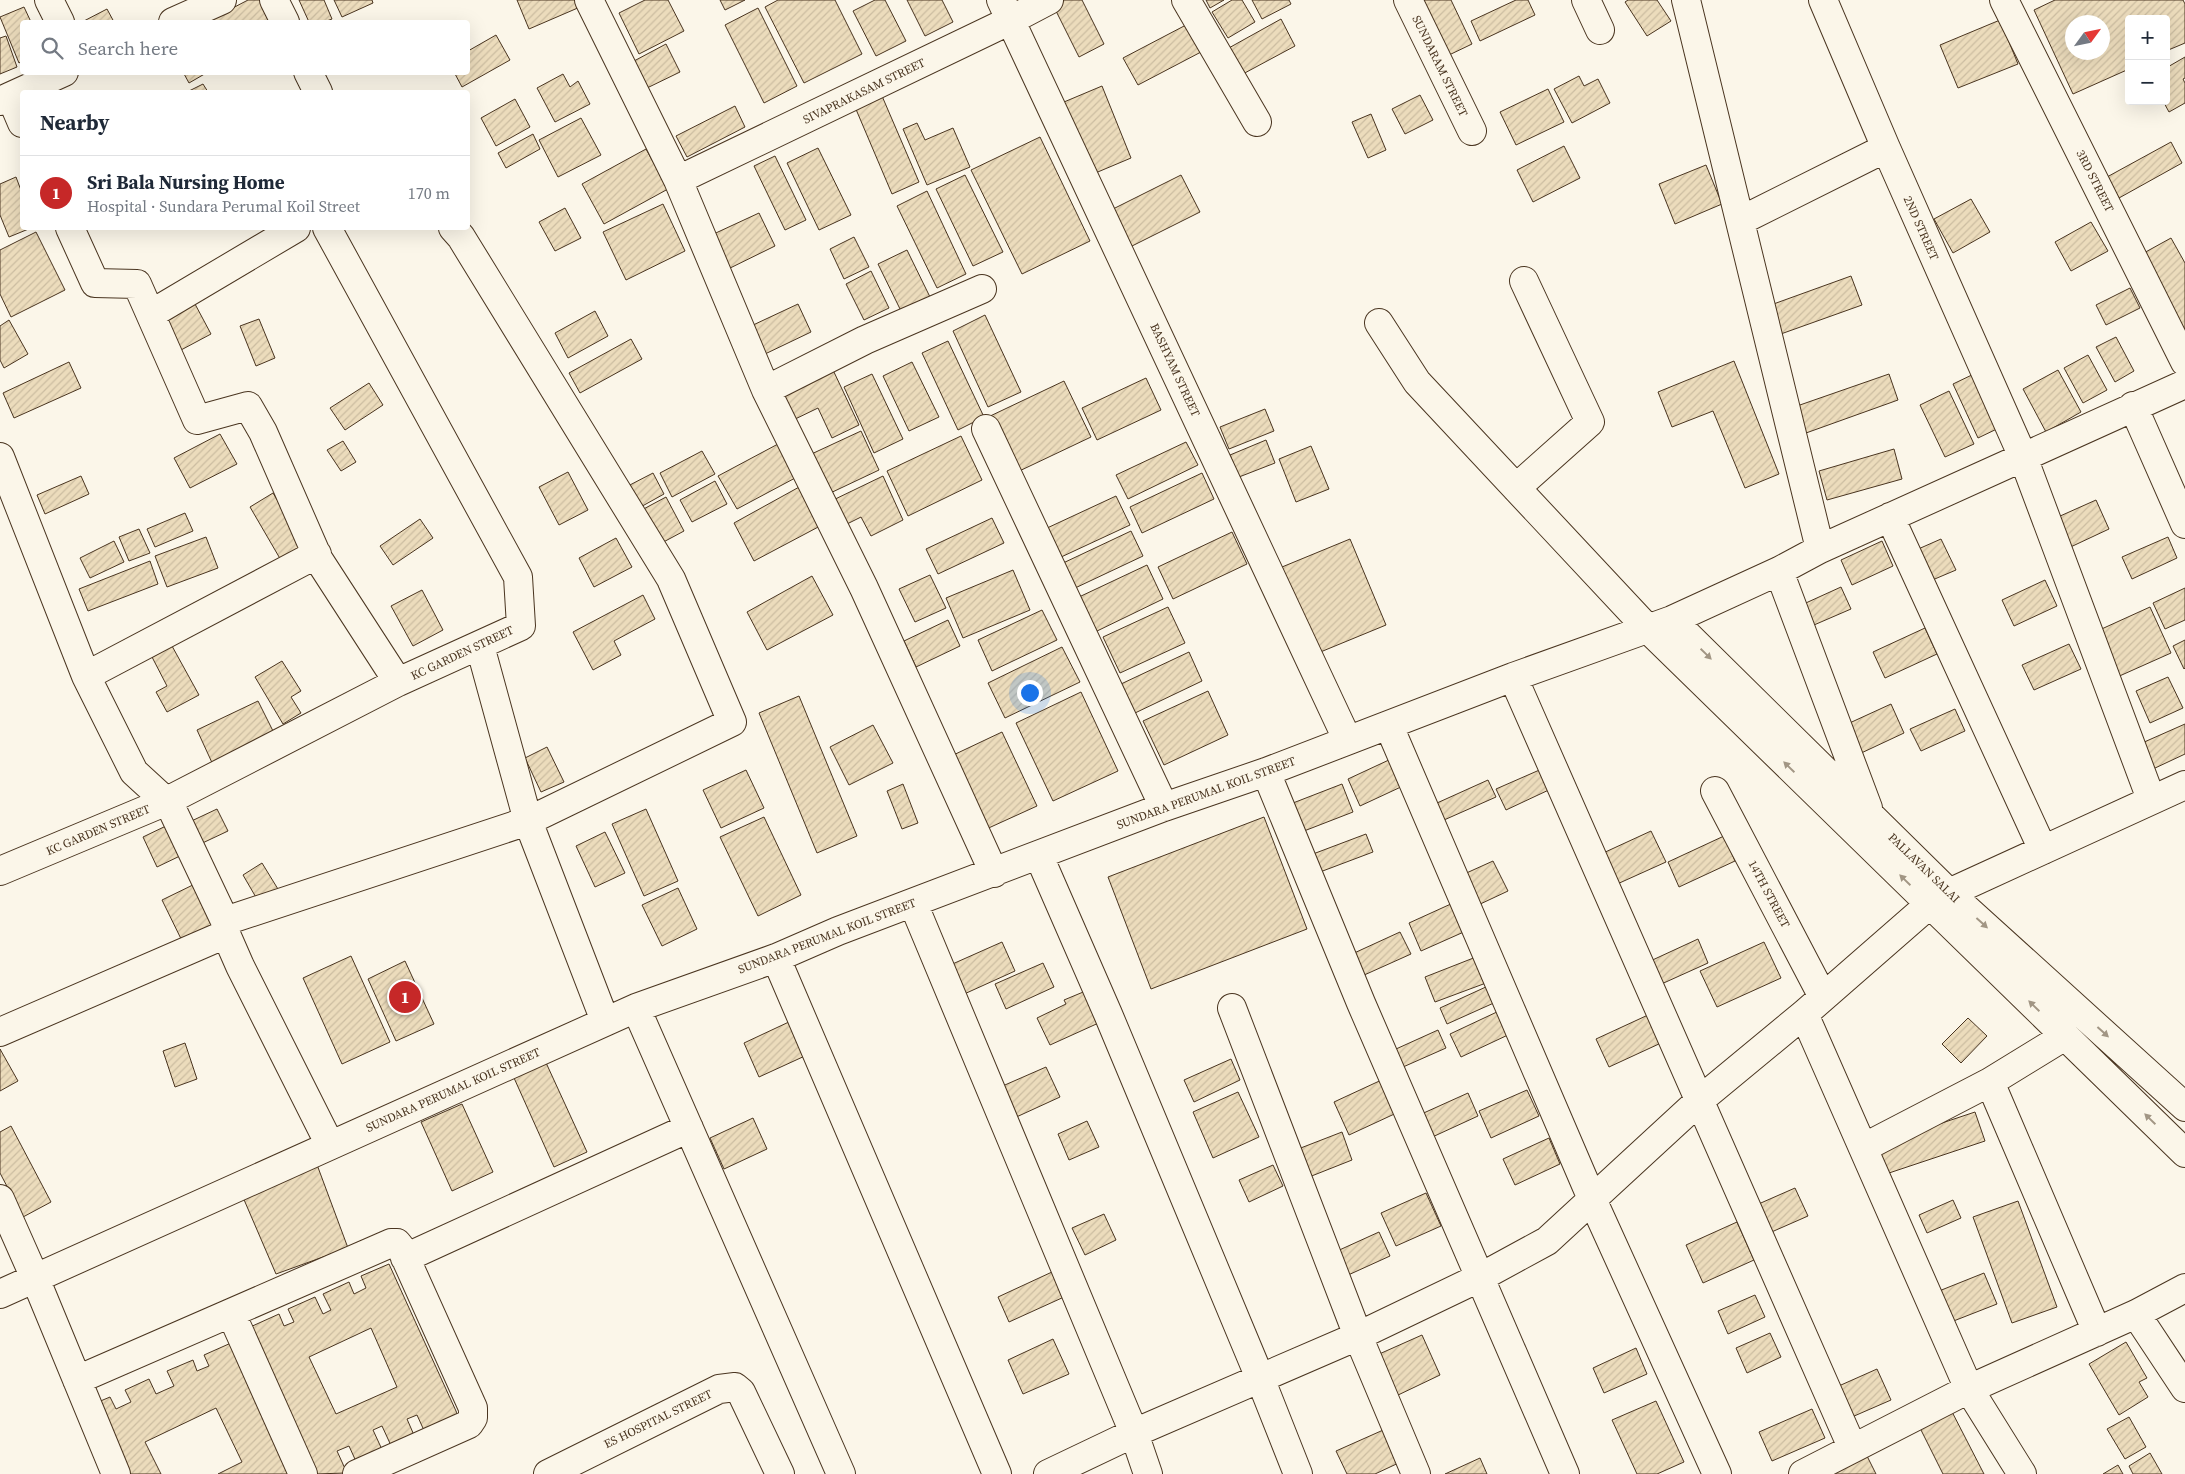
<!DOCTYPE html>
<meta charset="utf-8">
<style>
:root{--surface:#fff;--page:#f6f6f7;--text:#1f2937;--muted:#747a83;--line:#e0e1e3;--accent:#c62828}
body{margin:0;font-family:"Source Serif 4",serif;background:var(--page);color:var(--text)}
.controls{position:absolute;right:15px;top:15px;display:grid;overflow:hidden;border-radius:5px;box-shadow:0 5px 20px #0002}
.controls button{width:45px;height:45px;display:grid;place-items:center;padding:0;border:0;border-bottom:1px solid var(--line);background:var(--surface);color:var(--text);font:25px sans-serif}
.compass{position:absolute;left:2065px;top:15px;width:45px;height:45px;border-radius:50%;background:var(--surface);box-shadow:0 5px 20px #0002;rotate:57deg}
.you{position:absolute;left:1029px;top:692px;width:18px;height:18px;margin:-12px;border:4px solid #fff;border-radius:50%;background:#1a73e8;box-shadow:0 0 0 8px #1a73e833}
.badge{display:grid;place-items:center;width:32px;height:32px;border-radius:50%;background:var(--accent);color:#fff;font-size:16px;font-weight:700}
.pin{position:absolute;translate:-50% -50%;border:2px solid #fff;box-shadow:0 1px 5px #0006}
.list{margin:0;padding:0;list-style:none}
h2{display:flex;justify-content:space-between;align-items:center;height:65px;margin:0;padding:0 20px;font-size:21px}
h2 small{font-size:16px;font-weight:400;color:var(--muted)}
.list li{display:grid;grid-template-columns:32px 1fr auto;gap:15px;align-items:center;box-sizing:border-box;height:75px;padding:0 20px;border-top:1px solid var(--line)}
.list b{display:block;font-size:19px;white-space:nowrap}
.list p{margin:0;font-size:16px;white-space:nowrap;color:var(--muted)}
.list em{font-size:16px;font-style:normal;color:var(--muted)}
.icon{flex:none;width:28px;height:28px;fill:none;stroke:currentColor;stroke-width:2;stroke-linecap:round;stroke-linejoin:round}
.map{position:relative;flex:none;width:2185px;height:1474px;overflow:hidden}
.search{position:absolute;background:var(--surface);box-shadow:0 5px 20px #0002;left:20px;top:20px;width:450px;height:55px;display:flex;align-items:center;gap:12px;box-sizing:border-box;padding:0 18px;border-radius:5px;color:var(--muted);font-size:19px}
.panel{position:absolute;background:var(--surface);box-shadow:0 5px 20px #0002;left:20px;top:90px;width:450px;height:140px;border-radius:5px}
.map>svg:first-child{display:block}
.building{fill:url(#building-hatch);stroke:#4a3520;fill-rule:evenodd}
.lines{fill:none;stroke-linecap:round;stroke-linejoin:round}
.minor-casing{stroke:#4a3520;stroke-width:30}
.minor{stroke:#fbf6e9;stroke-width:28}
.oneway{fill:#a29684}
.labels{text-anchor:middle;stroke-width:4;stroke-linejoin:round;paint-order:stroke}
.street-label{font-size:12px;fill:#4a3520;stroke:#fbf6e9}
</style>
<div class="map">
<svg width="2185" height="1474" viewBox="0 0 2185 1474">
<defs>
<pattern id="building-hatch" width="6" height="6" patternUnits="userSpaceOnUse" patternTransform="scale(1.25)"><rect width="6" height="6" fill="#ecdcbc"/><path d="M-1 1l2-2M0 6l6-6M5 7l2-2" fill="none" stroke="#ccbda1"/></pattern>
</defs>
<rect width="100%" height="100%" fill="#fbf6e9"/>
<path class="building" d="M248,0h12l13,22h-67z
M299,0h25l8,19 -8,3h-15z
M334,0h38l1,3 -31,14z
M517,0h68l2,4 -58,25z
M645,0h23l16,31 -45,23 -20,-41z
M720,0h25l-20,10z
M778,0h57l27,54 -58,29 -39,-76z
M875,0h10l21,41 -30,15 -23,-45z
M907,0h35l11,22 -28,14z
M1058,0h24l22,44 -25,13 -27,-54z
M1206,0h18l-14,8z
M1232,0h10l13,22 -27,16 -16,-26z
M1252,0h37l2,4 -29,15z
M1423,0h28l21,44 -23,11z
M1516,0h12l7,15 -55,26 -9,-20z
M1628,0h29l14,21 -24,15 -22,-34z
M2055,0h128l2,4v39l-19,8v-32h-37v50l-56,25 -39,-84zM2072,22h30v30h-30z
M24,7l7,15h-9v39l-3,2 -19,-46z
M758,8l39,78 -33,17 -39,-78z
M107,9l7,13h-32z
M1281,19l14,27 -54,29 -14,-26z
M2000,20l18,44 -60,24 -18,-43z
M1186,25l15,27 -63,33 -15,-27z
M496,35l14,25 -48,27 -8,-15h14v-21z
M6,36l11,31 -17,7v-36z
M666,44l14,28 -33,16 -13,-27z
M2185,57v21l-2,1 2,4v20l-16,9 -6,-11h3v-33z
M183,72h25l-19,11z
M563,74l7,13 8,-6 12,23 -35,18 -18,-34z
M1579,76l5,10 14,-7 12,24 -38,20 -18,-34z
M203,84l5,8h-21z
M1102,86l29,72 -38,16 -29,-72z
M1548,89l16,33 -48,23 -16,-33z
M1420,95l13,25 -28,14 -13,-25z
M882,96l37,86 -27,12 -37,-87z
M515,99l15,28 -34,19 -15,-28z
M735,106l10,21 -58,30 -11,-21z
M1371,114l15,36 -18,8 -16,-36z
M581,118l20,37 -43,22 -19,-37z
M917,123l8,17 28,-12 17,39 -43,18 -24,-56z
M533,134l7,15 -34,19 -8,-15z
M1040,137l50,104 -68,33 -51,-104z
M2171,142l11,21 -63,35 -12,-21z
M1564,146l16,32 -47,24 -16,-32z
M818,148l33,67 -32,15 -32,-67z
M646,149l22,40 -64,35 -22,-40z
M775,156l31,64 -21,10 -31,-64z
M1706,165l16,39 -47,20 -16,-40z
M965,175l38,77 -30,14 -37,-77z
M1181,175l19,37 -70,35 -19,-37z
M16,177l6,16v35h9l-22,9 -9,-22v-31z
M927,191l39,83 -29,14 -40,-82z
M1971,199l19,33 -37,21 -19,-34z
M663,204l22,47 -59,29 -23,-48z
M565,208l16,30 -26,13 -16,-29z
M759,213l16,33 -53,26 -17,-34z
M2091,222l17,29 -37,20 -16,-29z
M36,232l29,58 -54,27 -11,-23v-44z
M854,237l15,30 -25,12 -14,-30z
M2171,238l14,25v70l-43,-79z
M907,250l23,47 -29,14 -23,-47z
M871,271l18,37 -25,12 -18,-36z
M1851,276l11,29 -84,30 -10,-29z
M2130,288l10,20 -34,17 -10,-20z
M195,304l16,30 -30,16 -16,-30z
M798,304l13,28 -46,22 -14,-28z
M595,311l13,25 -40,22 -13,-25z
M985,315l36,77 -33,15 -35,-76z
M259,319l16,39 -19,8 -16,-40z
M9,320l19,34 -24,14 -4,-8v-34z
M2116,337l18,34 -19,11 -19,-35z
M631,339l11,20 -62,34 -11,-20z
M948,341l36,76 -26,13 -36,-77z
M2088,355l19,35 -24,13 -19,-35z
M1734,361l45,113 -34,14 -32,-77 -41,16 -14,-35z
M69,362l12,26 -67,30 -11,-25z
M912,362l27,55 -30,14 -26,-55z
M833,370l26,55 -27,13 -14,-30 -29,14 -12,-25z
M2058,370l23,42 -35,20 -23,-43z
M1976,373l25,54 -23,11 -25,-54z
M872,374l31,65 -29,14 -30,-66z
M1889,374l9,26 -92,33 -9,-27z
M1146,378l15,32 -64,30 -15,-32z
M1064,381l27,56 -78,37 -27,-56z
M369,383l14,22 -38,25 -15,-22z
M1949,391l25,53 -29,13 -25,-52z
M1265,409l9,22 -45,18 -9,-22z
M861,431l18,39 -55,26 -19,-39z
M220,434l17,30 -47,24 -16,-30z
M961,436l21,44 -74,36 -21,-45z
M1266,440l9,23 -36,14 -9,-22z
M343,441l13,21 -15,9 -14,-21z
M1186,442l12,23 -70,34 -12,-24z
M778,444l19,33 -60,32 -19,-33z
M1311,446l18,43 -33,13 -17,-43z
M1894,449l8,30 -75,21 -8,-29z
M702,451l13,23 -43,23 -12,-24z
M568,472l20,38 -29,15 -20,-38z
M653,473l11,21 -27,15 -11,-22z
M1202,473l12,26 -72,34 -12,-26z
M81,476l8,18 -44,20 -8,-19z
M883,476l20,44 -32,16 -10,-19 -22,11 -12,-25z
M715,481l12,23 -35,18 -12,-22z
M801,486l21,39 -68,36 -20,-38z
M273,493l33,55 -24,14 -32,-55z
M1116,496l14,29 -71,33 -14,-29z
M666,497l18,34 -28,15 -18,-34z
M2096,500l13,29 -47,22 -13,-30z
M185,513l8,18 -38,16 -8,-18z
M992,518l12,25 -66,31 -12,-25z
M420,519l13,19 -40,27 -13,-19z
M139,529l11,24 -21,8 -10,-24z
M1131,531l12,25 -70,33 -12,-25z
M1232,532l15,32 -74,35 -15,-32z
M206,537l12,31 -51,19 -12,-31z
M2168,537l9,21 -45,21 -10,-22z
M616,538l16,29 -38,20 -15,-29z
M1350,539l36,86 -68,28 -36,-86z
M1941,539l15,31 -26,11 -14,-31z
M114,541l10,21 -34,16 -10,-20z
M1882,541l11,25 -41,19 -11,-25z
M150,561l8,23 -70,27 -9,-22z
M1147,565l16,34 -68,33 -16,-35z
M1013,570l17,40 -67,28 -17,-40z
M930,575l16,33 -31,14 -16,-33z
M812,576l21,39 -66,35 -20,-38z
M2045,580l12,26 -43,20 -12,-26z
M1841,587l10,22 -44,19 -10,-21z
M2185,588v32l-20,9 -12,-26z
M422,590l21,40 -30,16 -22,-40z
M643,595l12,24 -41,22 7,14 -28,15 -20,-38z
M1168,607l17,36 -65,30 -17,-36z
M2150,607l21,46 -56,25 -20,-46z
M1042,610l15,30 -65,31 -14,-31z
M948,620l12,26 -44,21 -12,-26z
M1925,628l12,26 -52,24 -12,-26z
M2185,640v28l-1,1 -11,-23z
M2069,644l12,25 -47,21 -12,-25z
M172,646l27,49 -32,17 -11,-20 11,-6 -15,-29z
M1062,647l18,35 -75,36 -17,-35z
M1189,652l13,29 -67,32 -14,-29z
M282,661l19,30 -10,6 10,16 -18,11 -28,-47z
M2168,677l15,31 -33,15 -14,-32z
M1208,691l20,44 -64,30 -21,-44z
M1081,692l37,79 -65,30 -37,-78z
M799,696l58,140 -40,17 -58,-140z
M258,701l18,36 -62,30 -17,-37z
M1891,704l13,29 -47,22 -14,-29z
M1955,709l10,22 -44,20 -11,-22z
M2185,724v30l-32,15 -11,-26z
M873,725l20,38 -44,22 -19,-38z
M1002,732l35,74 -55,25 -35,-73z
M547,747l17,35 -23,10 -16,-34z
M1391,759l12,27 -43,20 -12,-27z
M1544,768l9,20 -47,22 -10,-21z
M746,770l18,38 -43,20 -18,-38z
M1488,780l8,17 -52,23 -7,-17z
M903,784l15,39 -16,6 -15,-38z
M1342,784l11,28 -49,19 -11,-28z
M217,809l11,22 -34,16 -11,-22z
M646,809l32,72 -34,15 -32,-72z
M764,817l37,78 -43,21 -38,-79z
M1264,817l43,112 -156,60 -43,-112z
M168,825l14,30 -25,12 -14,-30z
M1651,831l15,31 -51,23 -14,-31z
M605,832l20,41 -30,14 -19,-41z
M1366,834l7,18 -53,20 -7,-18z
M1724,836l11,25 -56,26 -11,-25z
M1493,861l15,30 -32,15 -14,-31z
M262,863l19,31 -20,12 -18,-31z
M199,882l24,50 -37,17 -24,-49z
M678,888l19,41 -35,17 -20,-41z
M1453,903l13,28 -45,20 -12,-28z
M1400,932l11,22 -49,22 -10,-22z
M1698,939l10,24 -51,23 -11,-23z
M1002,942l13,29 -53,24 -14,-29z
M1764,942l17,36 -64,29 -17,-36z
M351,956l39,86 -48,22 -39,-86z
M1476,957l10,26 -51,19 -10,-25z
M405,961l29,63 -38,17 -28,-62z
M1043,963l11,24 -48,22 -11,-25z
M1488,986l8,16 -49,22 -7,-16z
M1088,990l15,31 -53,24 -13,-27 29,-14 -2,-4z
M1499,1011l11,23 -49,23 -11,-23z
M1648,1015l13,28 -52,24 -13,-28z
M1968,1018l19,18 -26,27 -19,-19z
M791,1021l16,34 -48,22 -15,-34z
M1438,1030l8,18 -43,19 -7,-18z
M185,1043l12,36 -22,8 -12,-36z
M0,1049l18,32 -18,10z
M542,1054l45,98 -33,15 -44,-98z
M1231,1059l9,21 -46,22 -10,-22z
M1046,1067l14,30 -48,22 -14,-31z
M1388,1077l15,33 -54,25 -15,-33z
M1527,1090l12,26 -48,22 -12,-27z
M1238,1092l21,45 -46,21 -20,-46z
M1468,1093l10,23 -50,23 -11,-23z
M462,1104l31,68 -41,19 -31,-69z
M1975,1112l10,29 -102,34 -10,-29z
M753,1118l14,31 -43,20 -14,-31z
M1087,1121l12,26 -30,13 -11,-26z
M11,1126l40,76 -28,15 -23,-44v-41z
M1342,1132l10,28 -48,19 -11,-28z
M1549,1138l11,26 -45,21 -12,-26z
M316,1162l32,86 -72,26 -34,-79z
M1273,1165l10,21 -34,16 -10,-22z
M1795,1188l13,28 -41,18 -13,-28z
M1426,1193l15,33 -45,20 -15,-33z
M1953,1200l8,18 -34,15 -8,-18z
M2018,1201l39,106 -45,16 -39,-106z
M1104,1214l12,26 -31,15 -13,-27z
M1737,1222l17,38 -51,23 -17,-38z
M1379,1232l11,24 -44,20 -11,-24z
M389,1264l72,158 -34,15 -10,-22 -10,4 10,23 -23,10 -12,-26 -9,4 12,26 -26,12 -10,-22 -12,5 10,22 -33,1 -66,-146 31,-14 5,12 10,-4 -6,-13 27,-12 8,17 8,-4 -8,-16 26,-12 5,12 12,-6 -5,-12zM371,1328l26,59 -61,27 -27,-57z
M1052,1272l12,25 -55,25 -11,-25z
M1984,1273l13,31 -46,18 -12,-31z
M1755,1295l10,22 -37,17 -10,-23z
M1770,1333l11,24 -34,16 -11,-25z
M1422,1335l18,40 -44,21 -19,-41z
M1053,1339l16,35 -46,20 -15,-34z
M2126,1342l21,36 -8,4 9,15 -29,18 -30,-51z
M231,1343l58,131h-71l24,-12 -26,-54 -71,34 16,32h-42l-28,-69 19,-8 6,12 15,-7 -6,-12 24,-11 7,15 18,-8 -7,-15 26,-11 4,11 12,-5 -5,-11z
M1636,1348l11,26 -43,19 -11,-25z
M1877,1369l14,31 -46,20 -13,-31z
M1656,1401l28,61 -27,12h-20l-25,-54z
M1949,1406l35,68h-41l-26,-52z
M1812,1409l13,29 -53,23 -13,-29z
M2129,1417l17,30 -21,12 -18,-30z
M1390,1427l15,33 -30,14h-28l-11,-23z
M1863,1448l13,26h-40l-5,-10z
M2150,1453l12,21h-29l-4,-8z
M1480,1458l7,16h-42z
M2118,1465l5,9h-20z"/>
<g class="lines">
<defs>
<path id="minor" d="M49,0l11,22
M274,0l11,22
M589,0l89,180 88,210 98,198 130,285
M1001,0l346,739
M1186,0l71,122
M1408,0l64,131
M1586,0l14,30
M1686,0l134,549
M1823,0l63,148
M2004,0l181,362
M173,22l49,-22
M308,72l10,20
M11,97l11,26
M0,101l64,-29
M678,180l333,-160 38,-20
M1740,221l146,-73 137,309 128,342
M70,228l25,55 42,1 60,136 51,-14 15,26 56,128 79,122
M453,228l8,9 210,342 61,143 -204,99 77,200
M151,314l145,-86
M1379,323l38,59 231,247 537,524
M766,390l99,-50 117,-51
M2133,406l52,118
M986,429l178,378
M0,457l86,219 48,96 36,33 55,116 1,13 14,32 90,179
M1516,488l74,-66 -66,-141
M1890,517l153,333
M1779,571l89,237
M1672,620l277,273 236,214
M86,676l231,-122
M1513,677l339,770
M1389,726l203,473 125,275
M1266,772l95,231 204,471
M1715,791l108,206
M1039,856l69,158 152,364 38,96
M0,871l167,-70 231,-119 123,-56 -3,-49 -191,-349
M1949,893l236,-108
M913,903l221,530 14,41
M225,921l303,-100 -48,-175
M776,958l221,516
M636,1008l205,466
M1232,1008l126,328 58,138
M1804,1014l165,375 53,85
M0,1032l226,-98
M1990,1082l107,250
M1863,1148l127,-66 75,-46
M0,1199l35,79 81,196
M405,1258l284,-130
M0,1294l636,-286 140,-50 62,-27 326,-124 102,-35 247,-95 159,-57 107,-49 41,-22 365,-165
M231,1313l72,161
M2136,1314l49,74
M77,1380l314,-137h6l4,5 72,160v10l-4,6 -112,50
M548,1474l171,-85 16,-2 6,5 39,82
M1048,1474l86,-41 224,-97 121,-58 68,-37 153,-141 104,-86 126,-110
M1803,1474l166,-85 167,-75 49,-26"/>
</defs>
<use href="#minor" class="minor-casing"/>
<use href="#minor" class="minor"/>
</g>
<defs><path id="oneway-solid" d="M-6-.8H1V-3.2L6.5 0L1 3.2V.8H-6Z" transform="scale(1.25)"/></defs>
<g class="oneway">
<use href="#oneway-solid" transform="translate(1706 654) rotate(44)"/>
<use href="#oneway-solid" transform="translate(1789 767) rotate(-136)"/>
<use href="#oneway-solid" transform="translate(1905 880) rotate(-136)"/>
<use href="#oneway-solid" transform="translate(1982 923) rotate(42)"/>
<use href="#oneway-solid" transform="translate(2034 1006) rotate(-136)"/>
<use href="#oneway-solid" transform="translate(2103 1032) rotate(42)"/>
<use href="#oneway-solid" transform="translate(2150 1119) rotate(-136)"/>
</g>
<g class="labels">
<g class="street-label">
<text transform="translate(1440 66) rotate(64)" y="4">SUNDARAM STREET</text>
<text transform="translate(864 91) rotate(-26)" y="4">SIVAPRAKASAM STREET</text>
<text transform="translate(2095 181) rotate(63)" y="4">3RD STREET</text>
<text transform="translate(1921 228) rotate(66)" y="4">2ND STREET</text>
<text transform="translate(1175 370) rotate(65)" y="4">BASHYAM STREET</text>
<text transform="translate(462 653) rotate(-25)" y="4">KC GARDEN STREET</text>
<text transform="translate(1206 793) rotate(-20)" y="4">SUNDARA PERUMAL KOIL STREET</text>
<text transform="translate(98 830) rotate(-23)" y="4">KC GARDEN STREET</text>
<text transform="translate(1924 868) rotate(44)" y="4">PALLAVAN SALAI</text>
<text transform="translate(1769 894) rotate(62)" y="4">14TH STREET</text>
<text transform="translate(827 936) rotate(-21)" y="4">SUNDARA PERUMAL KOIL STREET</text>
<text transform="translate(453 1090) rotate(-24)" y="4">SUNDARA PERUMAL KOIL STREET</text>
<text transform="translate(658 1419) rotate(-26)" y="4">ES HOSPITAL STREET</text>
</g>
</g>
</svg>
<div class="controls">
<button>+</button>
<button>−</button>
</div>
<svg class="compass" viewBox="-18 -18 36 36"><path d="M0-13l5 13h-10z" fill="#e53935"/><path d="M0 13l5-13h-10z" fill="#747a83"/></svg>
<div class="you"></div>
<div class="pin badge" style="left:405px;top:997px">1</div>
<div class="search"><svg class="icon" aria-label="search" viewBox="0 0 24 24"><circle cx="10" cy="10" r="6"/><path d="M15 15l6 6"/></svg>Search here</div>
<section class="panel">
<h2>Nearby<small></small></h2>
<ul class="list">
<li><span class="badge">1</span><div><b>Sri Bala Nursing Home</b><p>Hospital · Sundara Perumal Koil Street</p></div><em>170 m</em></li>
</ul>
</section>
</div>
